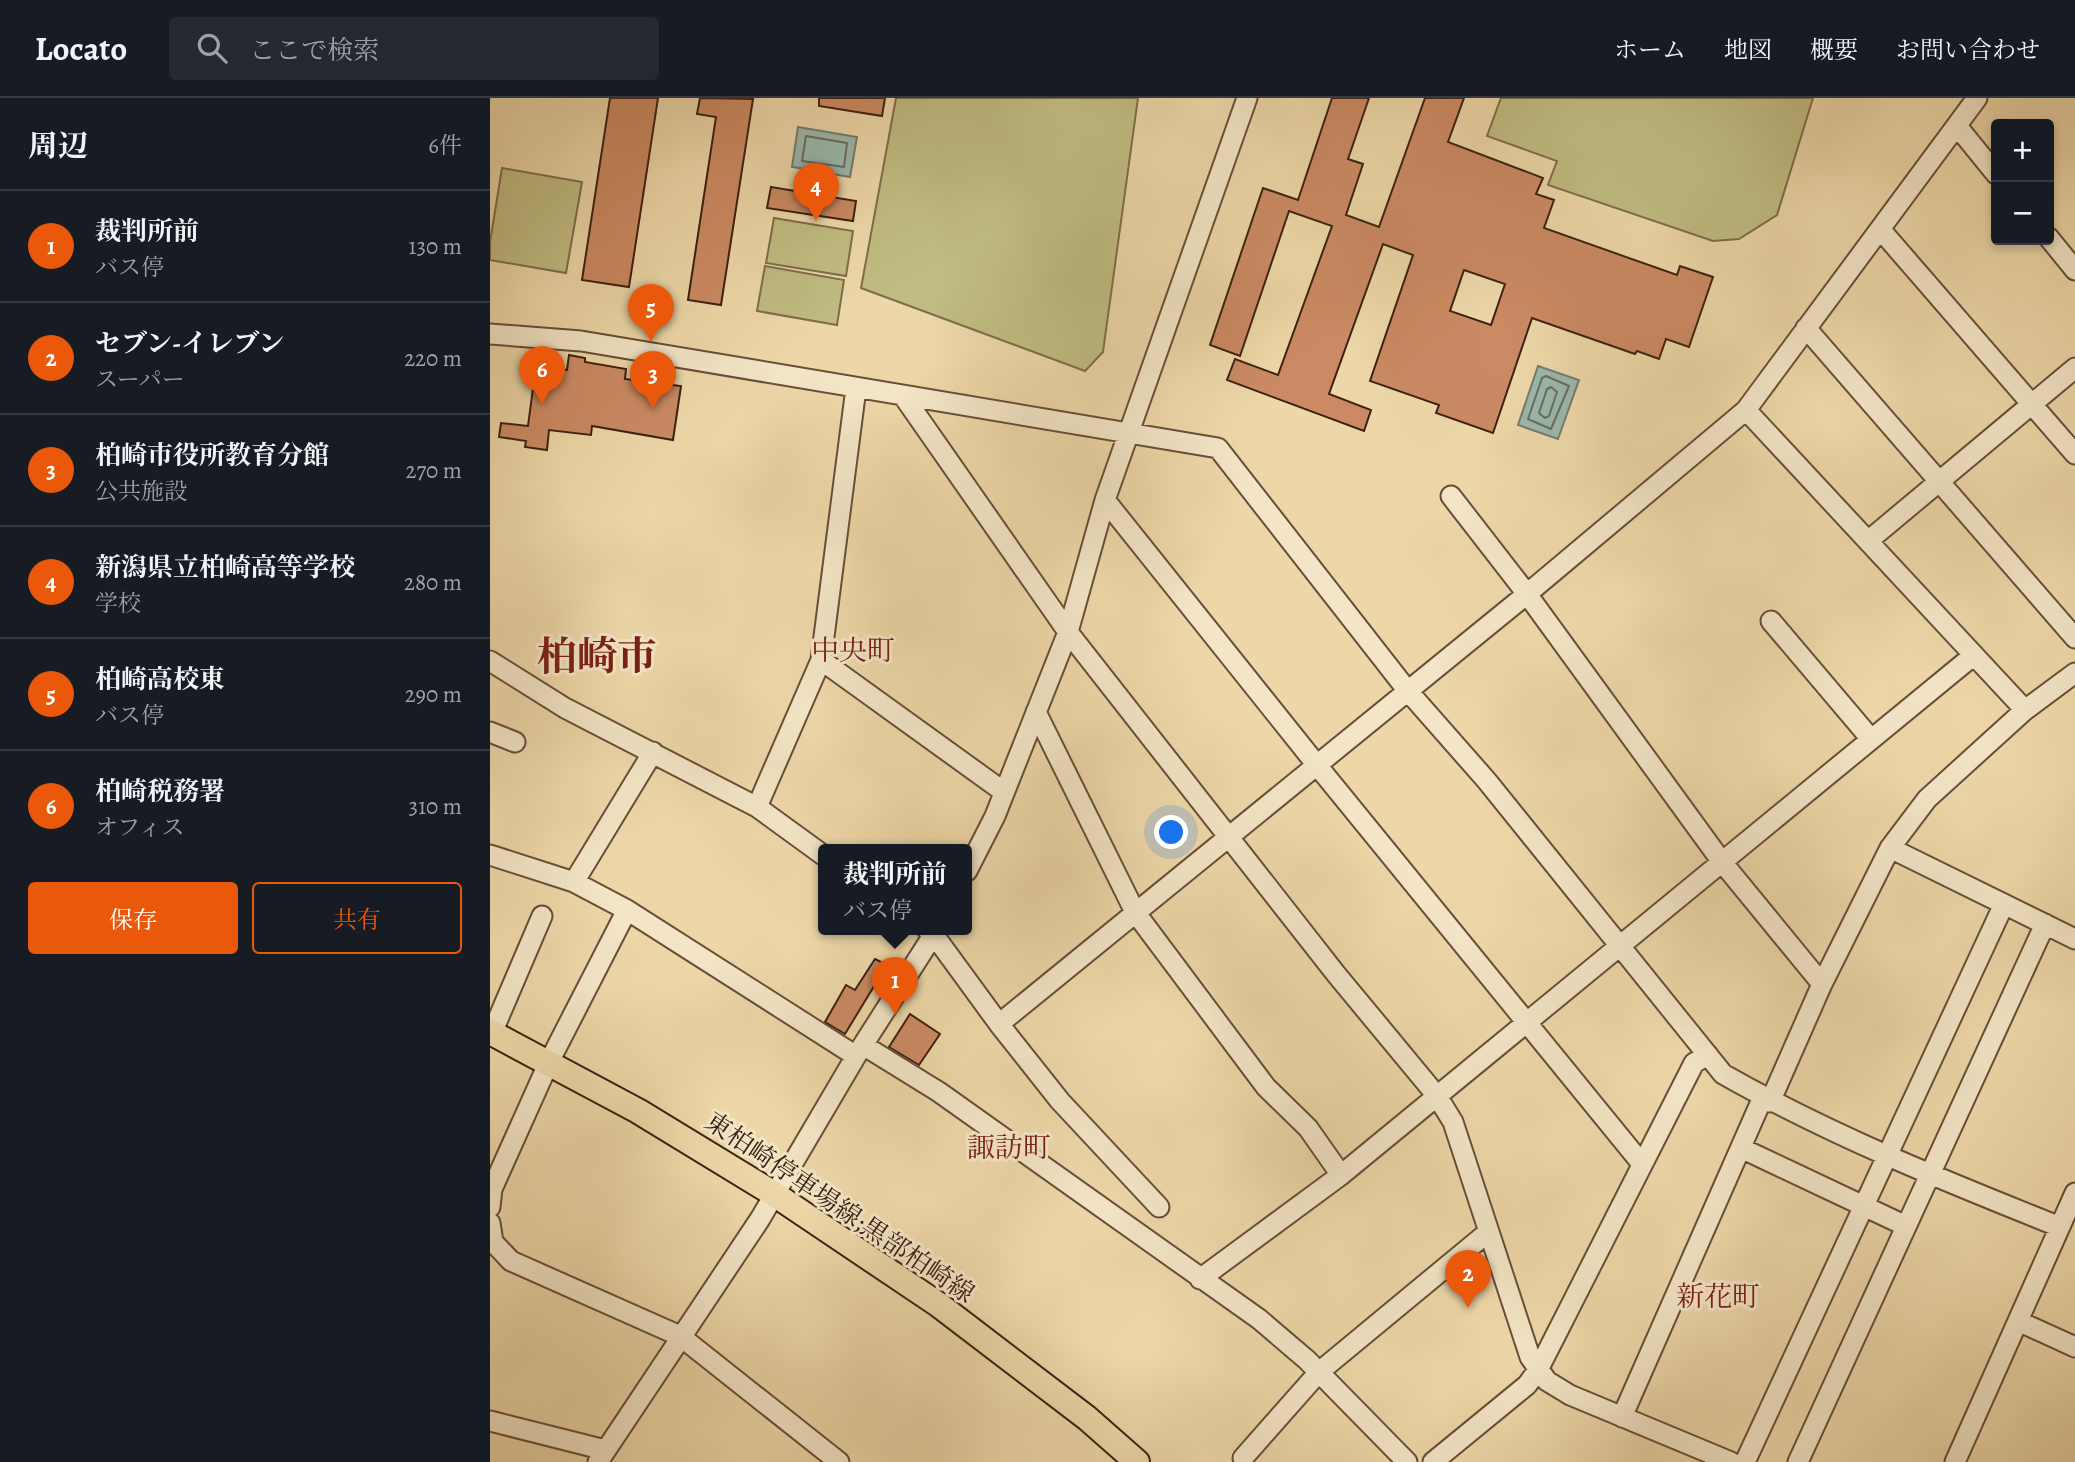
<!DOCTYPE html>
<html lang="ja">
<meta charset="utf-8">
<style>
:root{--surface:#171b24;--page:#242831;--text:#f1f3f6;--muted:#9ea1a6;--line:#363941;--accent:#ea580c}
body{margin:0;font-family:Alegreya,"Noto Serif JP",serif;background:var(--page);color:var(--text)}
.controls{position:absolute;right:21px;top:21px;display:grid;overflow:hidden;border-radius:7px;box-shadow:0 4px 10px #0003}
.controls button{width:63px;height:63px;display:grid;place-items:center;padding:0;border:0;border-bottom:2px solid var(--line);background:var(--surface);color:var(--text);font:35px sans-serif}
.you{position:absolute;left:682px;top:735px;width:24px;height:24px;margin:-18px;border:5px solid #fff;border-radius:50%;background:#1a73e8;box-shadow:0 0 0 10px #1a73e833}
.badge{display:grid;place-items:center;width:46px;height:46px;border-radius:50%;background:var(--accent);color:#fff;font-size:23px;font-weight:700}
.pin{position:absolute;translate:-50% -58px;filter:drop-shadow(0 2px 4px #0008)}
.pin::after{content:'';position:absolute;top:37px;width:24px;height:21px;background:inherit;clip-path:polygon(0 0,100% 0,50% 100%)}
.popup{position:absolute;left:328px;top:746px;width:154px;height:91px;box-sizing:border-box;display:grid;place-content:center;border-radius:7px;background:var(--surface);filter:drop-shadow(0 2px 5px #0005);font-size:23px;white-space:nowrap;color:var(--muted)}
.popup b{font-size:26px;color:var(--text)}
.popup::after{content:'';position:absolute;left:50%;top:100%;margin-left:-14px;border:14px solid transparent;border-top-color:var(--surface)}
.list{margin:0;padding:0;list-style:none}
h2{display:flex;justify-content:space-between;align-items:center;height:91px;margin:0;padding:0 28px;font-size:30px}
h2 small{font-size:23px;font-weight:400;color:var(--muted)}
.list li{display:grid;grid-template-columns:46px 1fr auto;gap:21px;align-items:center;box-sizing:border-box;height:112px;padding:0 28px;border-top:2px solid var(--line)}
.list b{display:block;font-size:26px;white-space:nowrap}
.list p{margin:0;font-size:23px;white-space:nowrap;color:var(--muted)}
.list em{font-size:23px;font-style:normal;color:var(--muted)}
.actions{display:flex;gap:14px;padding:21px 28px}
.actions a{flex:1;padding:16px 0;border:2px solid var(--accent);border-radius:7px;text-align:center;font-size:24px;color:var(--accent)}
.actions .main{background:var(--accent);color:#fff}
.icon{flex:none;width:38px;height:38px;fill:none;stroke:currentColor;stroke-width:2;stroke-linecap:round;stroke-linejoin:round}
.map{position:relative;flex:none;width:1585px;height:1364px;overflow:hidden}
header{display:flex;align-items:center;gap:42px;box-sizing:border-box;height:98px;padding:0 35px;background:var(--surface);border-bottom:2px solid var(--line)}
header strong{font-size:33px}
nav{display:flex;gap:38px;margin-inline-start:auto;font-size:24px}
.search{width:490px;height:63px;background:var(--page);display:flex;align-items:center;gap:18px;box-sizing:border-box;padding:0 24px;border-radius:7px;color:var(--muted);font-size:26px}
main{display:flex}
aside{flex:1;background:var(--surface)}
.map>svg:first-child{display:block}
.green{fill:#c0bc82;stroke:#7e6e4b;stroke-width:2}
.water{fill:#9ab8ad;stroke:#747c70;stroke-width:2}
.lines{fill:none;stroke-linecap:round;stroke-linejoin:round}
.shore{stroke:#6a6c60;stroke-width:2}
.building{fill:#cb8a63;stroke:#3b2114;stroke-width:2;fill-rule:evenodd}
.minor-casing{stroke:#684e39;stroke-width:23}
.major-casing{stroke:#3b2114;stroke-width:28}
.minor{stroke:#f3e5c6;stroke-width:19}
.major{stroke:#edd7a8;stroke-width:24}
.labels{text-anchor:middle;stroke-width:6;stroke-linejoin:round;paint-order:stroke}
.street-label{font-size:26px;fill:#3b2114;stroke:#f3e5c6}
.neighbourhood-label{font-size:28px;fill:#7a1f14;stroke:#f3e5c6}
.town-label{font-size:40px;font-weight:bold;fill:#7a1f14;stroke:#f3e5c6}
</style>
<header>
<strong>Locato</strong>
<div class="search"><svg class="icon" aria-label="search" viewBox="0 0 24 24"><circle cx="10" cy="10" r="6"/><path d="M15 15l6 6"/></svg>ここで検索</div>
<nav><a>ホーム</a><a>地図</a><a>概要</a><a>お問い合わせ</a></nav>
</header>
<main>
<aside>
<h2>周辺<small>6件</small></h2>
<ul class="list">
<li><span class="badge">1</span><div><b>裁判所前</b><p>バス停</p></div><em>130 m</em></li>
<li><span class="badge">2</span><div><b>セブン-イレブン</b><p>スーパー</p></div><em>220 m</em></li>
<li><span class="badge">3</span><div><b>柏崎市役所教育分館</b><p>公共施設</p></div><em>270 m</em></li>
<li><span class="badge">4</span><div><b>新潟県立柏崎高等学校</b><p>学校</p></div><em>280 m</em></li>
<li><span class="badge">5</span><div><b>柏崎高校東</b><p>バス停</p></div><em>290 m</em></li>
<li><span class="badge">6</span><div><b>柏崎税務署</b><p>オフィス</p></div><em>310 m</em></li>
</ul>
<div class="actions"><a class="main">保存</a><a>共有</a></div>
</aside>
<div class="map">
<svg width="1585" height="1364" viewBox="0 0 1585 1364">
<rect width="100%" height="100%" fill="#edd7a8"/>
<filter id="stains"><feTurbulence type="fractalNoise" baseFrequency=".00286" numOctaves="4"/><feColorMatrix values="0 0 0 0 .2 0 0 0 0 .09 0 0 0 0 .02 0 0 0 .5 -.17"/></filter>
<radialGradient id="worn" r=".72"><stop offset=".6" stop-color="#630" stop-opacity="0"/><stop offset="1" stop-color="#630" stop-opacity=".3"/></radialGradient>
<path class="green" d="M406,0h242l-35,254 -18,19 -224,-83z
M1011,0h312l-36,117 -38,24 -26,2 -165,-56 9,-24 -70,-25z
M12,70l80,14 -16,91 -76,-13v-18z
M284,120l79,13 -7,45 -80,-13z
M275,168l79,14 -7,45 -80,-14z"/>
<path class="water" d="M308,29l59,10 -7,40 -58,-10z
M1048,268l41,14 -21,59 -40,-14z"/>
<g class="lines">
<path class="shore" d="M316,38l41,7 -3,24 -42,-6z
M1056,278l23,10 -18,43 -23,-10 14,-41z
M1061,289l6,5 -8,24 -4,2 -6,-5 8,-24z"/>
</g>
<path class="building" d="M120,0h48l-29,189 -47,-7z
M210,0l53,1 -32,206 -33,-5 28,-183 -19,-3z
M329,0h66l-3,18 -63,-10z
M842,0h37l-21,61 15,5 -17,51 33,12 46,-129h39l-16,44 95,36 -7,16 18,6 -10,28 133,47 3,-9 33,11 -24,70 -23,-8 -7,20 -22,-8 -2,3 -103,-36 -39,115 -57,-20 3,-8 -69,-24 43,-126 -30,-11 -54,150 42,16 -7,21 -137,-51 8,-21 43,16 54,-149 -43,-15 -49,145 -30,-11 53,-157 35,12zM974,172l41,14 -14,41 -41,-14z
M281,89l85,14 -3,20 -86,-13z
M79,257l16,3v4l41,7 -1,10 56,7 -8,54 -81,-14 -1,9 -42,-5 -2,20 -22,-3 1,-6 -27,-4 2,-14 27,3 8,-60 31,4z
M385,861l10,5 -3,9 -37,61 -20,-12 21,-37 9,5z
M420,916l30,20 -21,31 -30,-18z"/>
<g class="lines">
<defs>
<path id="minor" d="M1467,28l39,48
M1390,131l195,225
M1559,140l26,32
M1316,230l269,310
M0,236l91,7 637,107 189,242 80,91 236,293c107,61 222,107 337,153
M414,299l164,235 268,342 101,122 16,26 77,235 17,24 23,14 161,67
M1256,312l279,300
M961,398l76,98 195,268 100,122
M615,402l211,264 326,400
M1378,443l207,-173
M1281,523l100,118
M331,562l183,132
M0,563l75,47 192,99 66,48
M546,614l99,200 131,175 42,41 33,47
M0,634l25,10
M163,654l-79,130 53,28 229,146
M267,709l64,-147 35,-272
M1400,750l185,91
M0,757l84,27
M477,773l28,-55 73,-184 37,-132 142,-402
M437,831l7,6 65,89 528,-430 219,-184 231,-312
M509,926l61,77 99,106
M2,935l50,-117
M373,947l76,47 320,227 48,41 100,102
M1280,1004l52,-118 68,-136 37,-49 98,-89 50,-37
M1251,1050l165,78
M0,1109l2,-18 57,-127 78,-152
M0,1125l3,19 18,19 169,75 159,126
M710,1181l141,-104 633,-520
M1528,1223l57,26
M1132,1319l141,-320
M0,1323l115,29
M753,1360l76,-86 168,-139
M108,1364l162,-243 96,-163 81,-127
M943,1364l94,-77 11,-15 156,-307 14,-8
M1255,1364l259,-558
M1308,1364l247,-538
M1465,1364l120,-269"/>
<path id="major" d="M0,934l148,79 136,83 165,111 148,113 50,44"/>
</defs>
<use href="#minor" class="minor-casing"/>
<use href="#major" class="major-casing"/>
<use href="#minor" class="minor"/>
<use href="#major" class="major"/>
</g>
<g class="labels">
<g class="street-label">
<text transform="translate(350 1109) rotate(34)" y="9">東柏崎停車場線;黒部柏崎線</text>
</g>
<g class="neighbourhood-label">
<text x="363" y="562">中央町</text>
<text x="519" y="1059">諏訪町</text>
<text x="1228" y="1208">新花町</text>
</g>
<g class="town-label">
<text x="107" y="572">柏崎市</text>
</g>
</g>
<rect width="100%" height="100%" filter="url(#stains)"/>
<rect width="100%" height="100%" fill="url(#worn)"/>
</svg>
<div class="controls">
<button>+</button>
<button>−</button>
</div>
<div class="you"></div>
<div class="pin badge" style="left:405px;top:917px">1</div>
<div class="popup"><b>裁判所前</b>バス停</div>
<div class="pin badge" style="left:978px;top:1210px">2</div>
<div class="pin badge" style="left:163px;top:311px">3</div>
<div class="pin badge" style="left:326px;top:123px">4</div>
<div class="pin badge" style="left:161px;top:244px">5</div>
<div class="pin badge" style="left:52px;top:306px">6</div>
</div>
</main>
